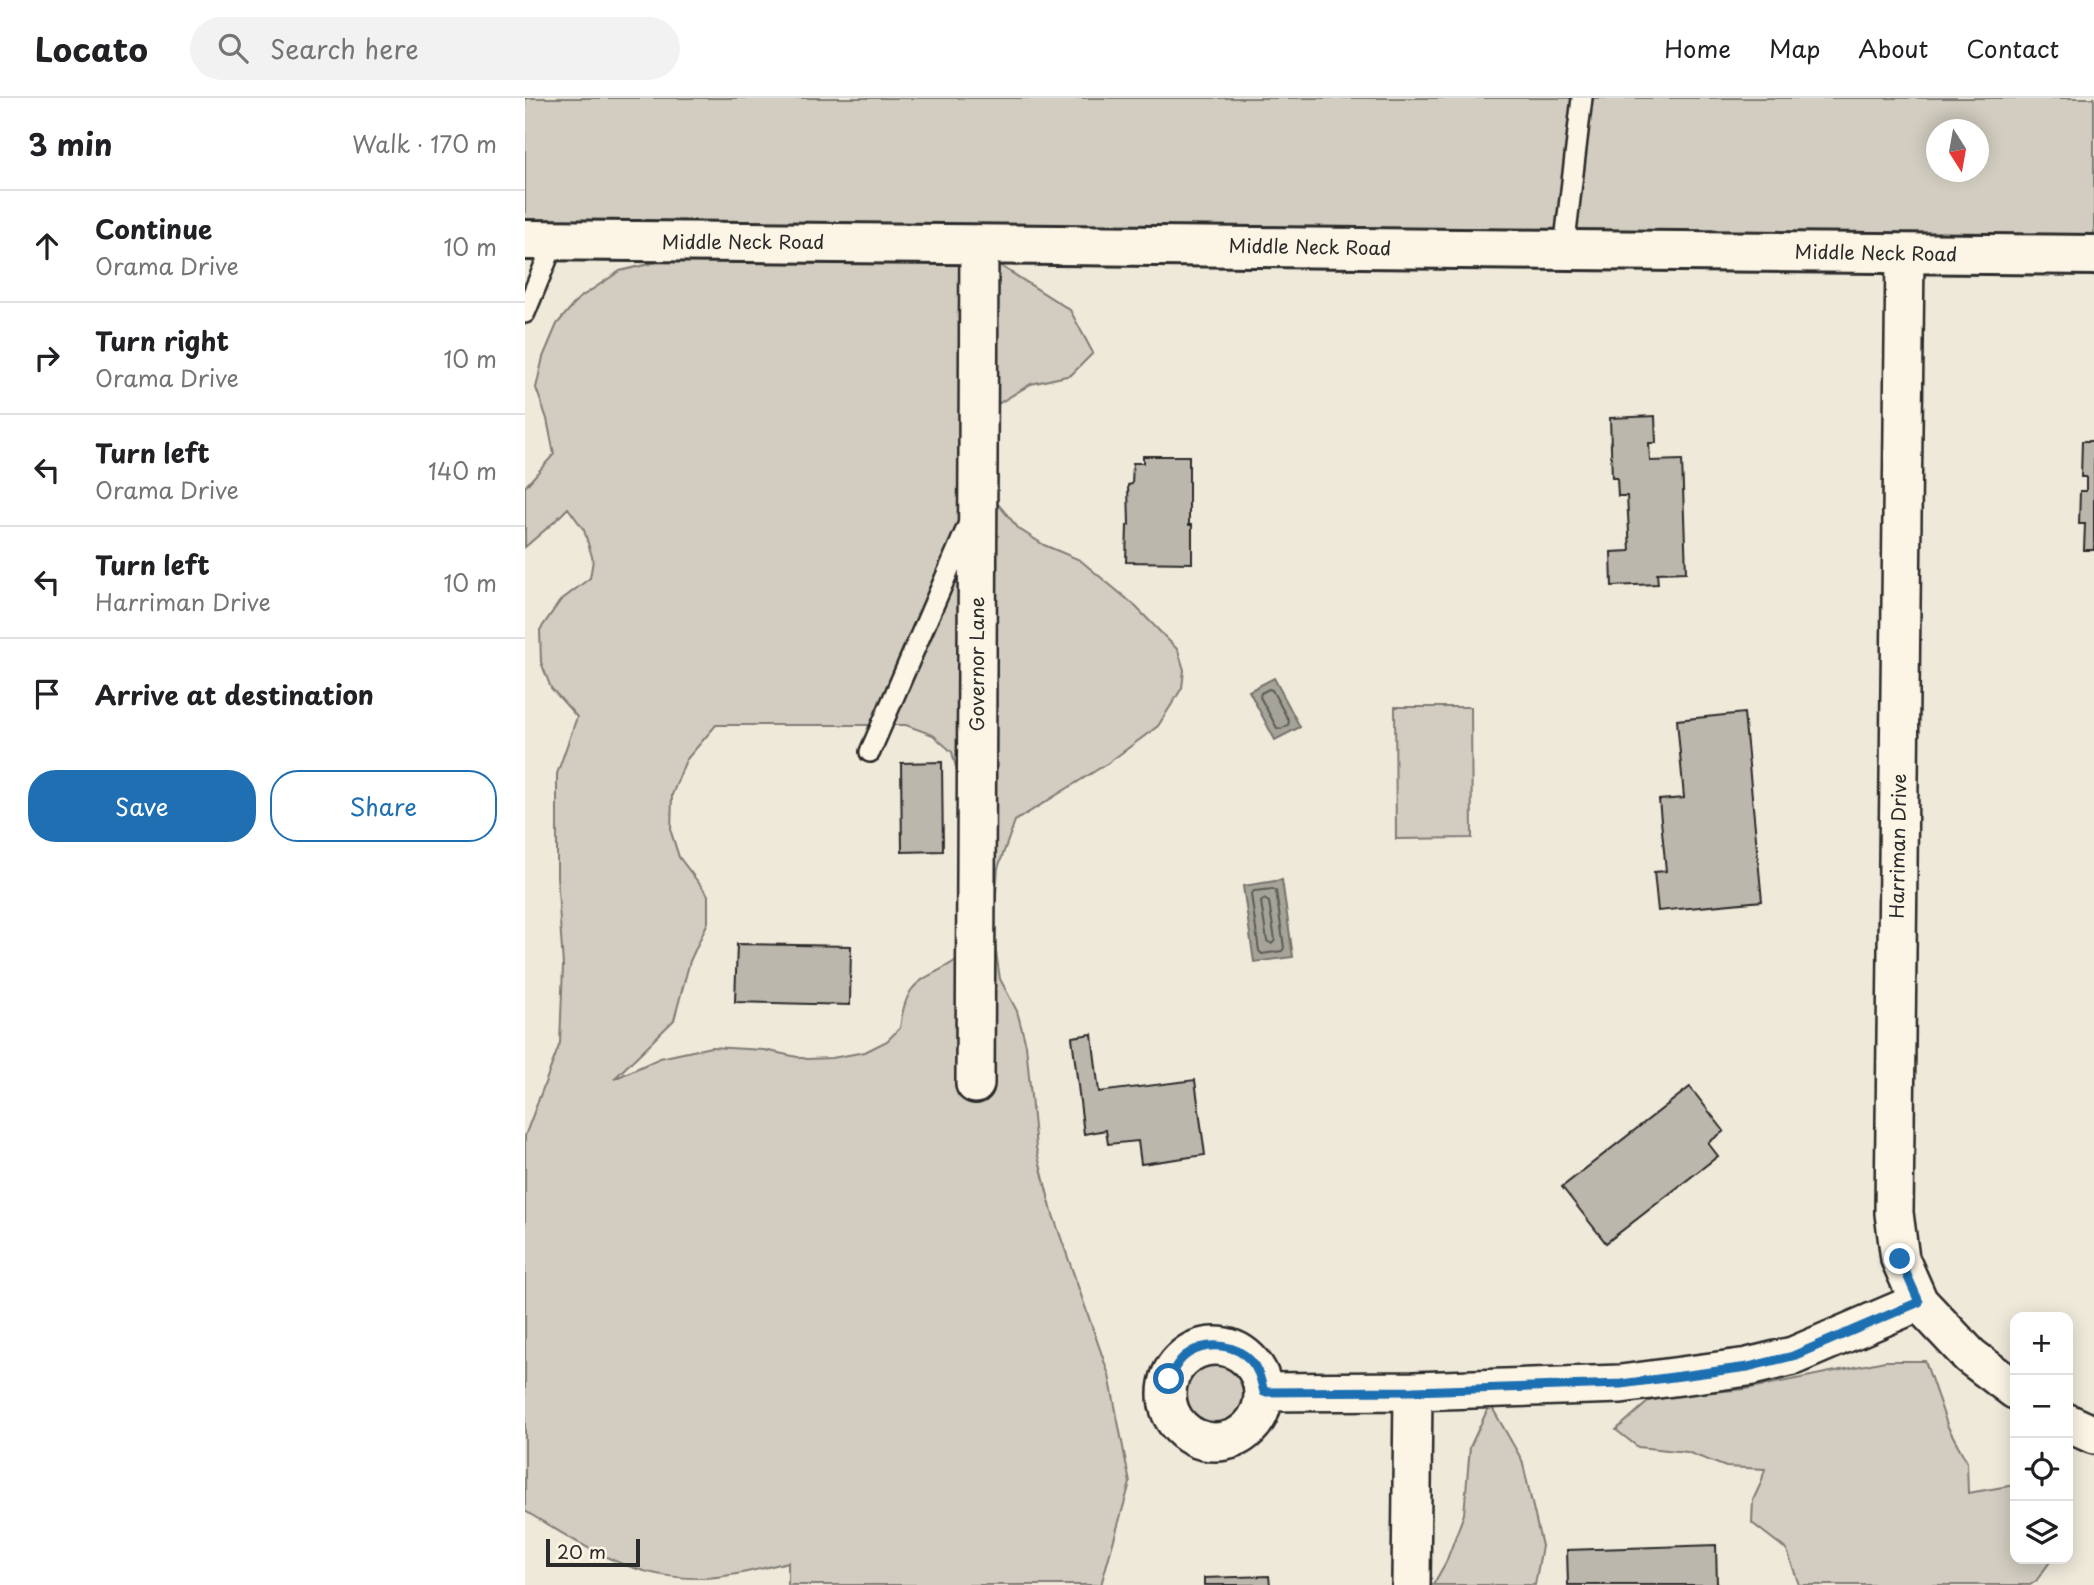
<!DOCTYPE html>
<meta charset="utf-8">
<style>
:root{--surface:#fff;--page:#f2f2f2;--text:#202124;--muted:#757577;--line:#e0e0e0;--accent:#1f6fb2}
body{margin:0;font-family:"Playpen Sans",sans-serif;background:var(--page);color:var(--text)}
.controls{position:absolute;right:21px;bottom:21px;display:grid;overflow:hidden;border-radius:14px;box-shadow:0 4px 18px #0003}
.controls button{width:63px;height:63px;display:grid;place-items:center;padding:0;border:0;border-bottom:2px solid var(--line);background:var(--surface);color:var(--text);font:35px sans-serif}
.compass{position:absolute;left:1401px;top:21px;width:63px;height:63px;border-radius:50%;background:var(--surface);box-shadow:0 4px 18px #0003;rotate:169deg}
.scale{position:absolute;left:21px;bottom:18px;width:94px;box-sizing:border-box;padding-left:7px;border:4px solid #2b2b2b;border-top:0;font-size:19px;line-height:24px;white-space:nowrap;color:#2b2b2b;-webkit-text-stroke:5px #fcf5e5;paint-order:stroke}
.stop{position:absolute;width:21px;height:21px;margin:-16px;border:5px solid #1f6fb2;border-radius:50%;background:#fff}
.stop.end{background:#1f6fb2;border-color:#fff;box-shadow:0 2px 7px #0008}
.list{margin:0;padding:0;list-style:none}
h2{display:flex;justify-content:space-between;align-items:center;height:91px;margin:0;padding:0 28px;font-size:30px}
h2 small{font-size:23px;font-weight:400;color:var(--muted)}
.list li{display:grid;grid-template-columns:46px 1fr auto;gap:21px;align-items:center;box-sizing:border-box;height:112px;padding:0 28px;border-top:2px solid var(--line)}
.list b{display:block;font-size:26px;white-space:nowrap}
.list p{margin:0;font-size:23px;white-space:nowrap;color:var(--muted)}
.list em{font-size:23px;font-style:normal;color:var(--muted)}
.actions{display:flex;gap:14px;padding:21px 28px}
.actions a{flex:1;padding:16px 0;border:2px solid var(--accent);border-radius:28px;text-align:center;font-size:24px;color:var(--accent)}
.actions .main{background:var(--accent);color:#fff}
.icon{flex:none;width:38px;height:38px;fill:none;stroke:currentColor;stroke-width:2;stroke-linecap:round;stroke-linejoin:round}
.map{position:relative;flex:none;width:1569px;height:1487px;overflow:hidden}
header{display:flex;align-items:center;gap:42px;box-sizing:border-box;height:98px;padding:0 35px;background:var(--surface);border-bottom:2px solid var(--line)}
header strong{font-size:33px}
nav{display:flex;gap:38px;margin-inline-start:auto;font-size:24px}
.search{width:490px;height:63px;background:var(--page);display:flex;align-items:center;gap:18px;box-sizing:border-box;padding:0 24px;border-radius:38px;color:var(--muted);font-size:26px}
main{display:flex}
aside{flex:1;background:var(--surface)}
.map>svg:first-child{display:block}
.green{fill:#d2cdc0;stroke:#7e7c76;stroke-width:2;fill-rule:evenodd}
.water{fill:#a6a399;stroke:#75736d;stroke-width:2}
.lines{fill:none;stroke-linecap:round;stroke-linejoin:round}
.shore{stroke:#5c5b57;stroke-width:2}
.building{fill:#bcb7ac;stroke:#2b2b2b;stroke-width:2}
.lane-casing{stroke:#2b2b2b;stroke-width:24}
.street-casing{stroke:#2b2b2b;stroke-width:42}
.secondary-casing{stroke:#2b2b2b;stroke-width:44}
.lane{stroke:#fcf5e5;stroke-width:19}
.street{stroke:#fcf5e5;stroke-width:37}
.secondary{stroke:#fcf5e5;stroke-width:38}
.route{stroke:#1f6fb2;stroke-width:9}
.labels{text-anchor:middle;stroke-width:6;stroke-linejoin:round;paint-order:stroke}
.street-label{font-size:19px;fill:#2b2b2b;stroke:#fcf5e5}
</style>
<header>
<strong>Locato</strong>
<div class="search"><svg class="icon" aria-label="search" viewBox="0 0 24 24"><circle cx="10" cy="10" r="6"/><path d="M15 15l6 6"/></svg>Search here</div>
<nav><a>Home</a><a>Map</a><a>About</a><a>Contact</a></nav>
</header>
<main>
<aside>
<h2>3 min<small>Walk · 170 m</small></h2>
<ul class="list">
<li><svg class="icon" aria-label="ahead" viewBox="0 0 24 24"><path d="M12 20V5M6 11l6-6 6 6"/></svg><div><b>Continue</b><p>Orama Drive</p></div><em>10 m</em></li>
<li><svg class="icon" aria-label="right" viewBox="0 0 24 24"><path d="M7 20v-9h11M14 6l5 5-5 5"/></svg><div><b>Turn right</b><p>Orama Drive</p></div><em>10 m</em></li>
<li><svg class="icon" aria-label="left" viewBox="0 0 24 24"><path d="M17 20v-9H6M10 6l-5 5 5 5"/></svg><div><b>Turn left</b><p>Orama Drive</p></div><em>140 m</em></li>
<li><svg class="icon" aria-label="left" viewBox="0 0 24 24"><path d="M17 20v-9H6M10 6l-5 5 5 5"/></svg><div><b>Turn left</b><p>Harriman Drive</p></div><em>10 m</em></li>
<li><svg class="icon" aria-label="arrive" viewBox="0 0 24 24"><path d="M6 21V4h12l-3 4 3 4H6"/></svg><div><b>Arrive at destination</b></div></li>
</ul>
<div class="actions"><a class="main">Save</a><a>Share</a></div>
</aside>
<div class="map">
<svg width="1569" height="1487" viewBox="0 0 1569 1487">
<rect width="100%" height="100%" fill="#efe9da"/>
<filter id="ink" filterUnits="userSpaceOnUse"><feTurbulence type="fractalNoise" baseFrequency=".0143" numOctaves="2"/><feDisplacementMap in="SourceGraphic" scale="14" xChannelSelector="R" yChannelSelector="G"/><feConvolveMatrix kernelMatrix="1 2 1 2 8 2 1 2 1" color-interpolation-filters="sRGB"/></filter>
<g filter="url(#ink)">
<path class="green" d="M0,0h1569v157l-1569,-15zM1412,32h42v42h-42z
M454,154l91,58 23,43 -22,22 -40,9 -33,20 -10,21 -10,42 19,36 22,26 25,16 36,15 53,44 45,46 6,20 -2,18 -24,38 -50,37 -93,58 -17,47 -5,64 7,47 17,32 9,34 10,103 16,64 57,163 21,108 -29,102h-313v-23c-28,7 -56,15 -85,16 -72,2 -119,-32 -178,-67v-375l35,-93 3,-77 -6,-90v-102l20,-57 -26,-29 -10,-26 -1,-32 20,-29 30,-23 3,-18 -9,-30 -16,-22 -15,15 -28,24v-60l29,-33 -7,-35 -11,-31 7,-31 14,-33 21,-25 42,-28 54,-13zM191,627h190l27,10 19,17 7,27 3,177c-37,28 -55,16 -62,72l-13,13 -22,11 -33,6 -25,1 -43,-9 -53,-3 -51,11 -46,21 60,-59 16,-59 18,-39v-27l-29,-38 -8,-25 1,-37 14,-35z
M870,609h76l1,131 -76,1z
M1360,1263h40l23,66 19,35 1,31 47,-8v74h37l-16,22 -6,4h-231l-12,-35 -35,-27 1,-23 8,-17 4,-14 -39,-2 -39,-15 -49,-5 -22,-17 33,-29 29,-6 68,-6z
M658 1297a33 33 0 1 1 66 0a33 33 0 1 1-66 0Z
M965,1306l32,56 20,86 -7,39h-102l13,-23 18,-48 6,-67z"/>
<path class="water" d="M749,580l26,49 -25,13 -26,-49z
M757,782l11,77 -39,5 -11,-76z"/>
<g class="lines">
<path class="shore" d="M744,591l3,1 17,31 -1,4 -7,4 -4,-1 -17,-31 1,-4z
M748,791l3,2 8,57 -2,3 -20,3 -3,-3 -8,-57 3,-3z
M739,801l5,3 6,38 -3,4 -5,-3 -6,-39z"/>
</g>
<path class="building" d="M1130,318l1,27h-7l1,18 32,-1 4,112 -29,1 1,11 -46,2 -1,-34 19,-1 -3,-55h-9l-1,-18h-5l-2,-60z
M1557,343h12v109h-10l1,-26h-6l1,-33h6v-14h-5z
M618,358h46v69h3v38l-66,-1 1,-37h2l-1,-40 4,-1 1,-21h10z
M1219,615l18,188 -104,10 -4,-39 12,-1 -7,-71 25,-2 -7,-78z
M417,664l1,89 -41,1 -1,-89z
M212,846l114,2 -1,59 -115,-3z
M567,936l7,58 96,-12 10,75 -64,9 -3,-23 -30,3 -2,-14 -22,4 -12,-97z
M1165,989l34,44 -16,12 10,13 -112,87 -44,-56z
M1191,1447l1,40h-149l-1,-35z
M744,1478l1,9h-66v-7z"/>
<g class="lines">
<defs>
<path id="lane" d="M1039,151l18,-151
M0,215l30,-73
M345,654l99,-229"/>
<path id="street" d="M1380,156l-11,959 6,46 19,43 51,54 45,34
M450,986l4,-840
M642 1296a48 48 0 1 1 96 0a48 48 0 1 1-96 0Z
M739,1294l149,-1 208,-7 127,-17 45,-11 126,-54
M1543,1325l26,12
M886,1487l2,-194"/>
<path id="secondary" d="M0,142l1569,15"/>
</defs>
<use href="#lane" class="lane-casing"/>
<use href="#street" class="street-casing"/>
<use href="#secondary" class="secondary-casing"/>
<use href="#lane" class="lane"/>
<use href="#street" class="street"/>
<use href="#secondary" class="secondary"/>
</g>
</g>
<g class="lines" filter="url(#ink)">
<path class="route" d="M644,1281c5,-10 10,-20 20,-26 19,-12 47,-9 62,8 8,9 10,20 13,31l149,-1 208,-7 127,-17 45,-11 126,-54 -19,-43"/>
</g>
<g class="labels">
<g class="street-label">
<text x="218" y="151">Middle Neck Road</text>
<text transform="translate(785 149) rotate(1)" y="7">Middle Neck Road</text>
<text transform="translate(1351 155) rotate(1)" y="7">Middle Neck Road</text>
<text transform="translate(452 566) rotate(-90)" y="7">Governor Lane</text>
<text transform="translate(1373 748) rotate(-89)" y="7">Harriman Drive</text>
</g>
</g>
</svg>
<div class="controls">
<button>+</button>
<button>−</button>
<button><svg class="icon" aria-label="locate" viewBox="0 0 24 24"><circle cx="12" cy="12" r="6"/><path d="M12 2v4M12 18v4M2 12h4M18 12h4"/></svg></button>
<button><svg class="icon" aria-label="layers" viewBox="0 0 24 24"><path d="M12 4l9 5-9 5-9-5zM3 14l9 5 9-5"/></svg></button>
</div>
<svg class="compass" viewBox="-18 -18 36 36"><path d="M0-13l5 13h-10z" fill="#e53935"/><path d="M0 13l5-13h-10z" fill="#757577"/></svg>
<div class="scale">20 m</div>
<div class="stop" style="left:644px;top:1281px"></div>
<div class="stop end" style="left:1375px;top:1161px"></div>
</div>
</main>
